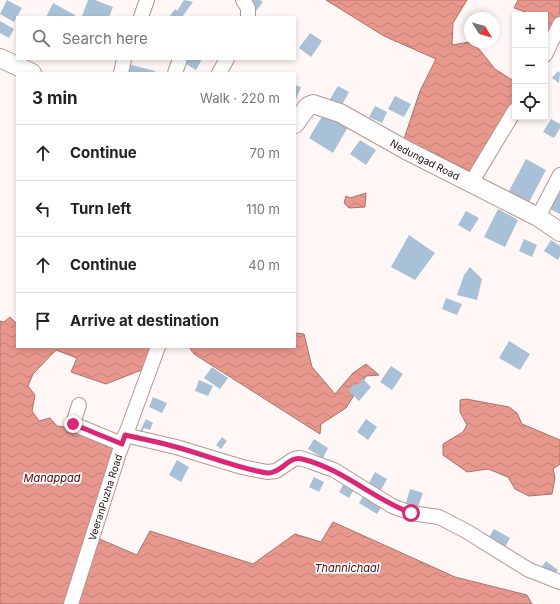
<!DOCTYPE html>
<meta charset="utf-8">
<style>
:root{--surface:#fff;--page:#f2f2f2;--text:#222;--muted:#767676;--line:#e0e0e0}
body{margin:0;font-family:Inter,sans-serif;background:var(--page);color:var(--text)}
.controls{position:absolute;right:12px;top:12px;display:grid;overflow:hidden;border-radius:0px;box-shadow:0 2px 6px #0003}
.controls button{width:36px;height:36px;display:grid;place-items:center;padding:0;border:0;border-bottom:1px solid var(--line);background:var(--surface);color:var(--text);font:20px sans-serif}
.compass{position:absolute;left:464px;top:12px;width:36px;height:36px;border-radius:50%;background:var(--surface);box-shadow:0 2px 6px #0003;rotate:127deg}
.stop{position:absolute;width:12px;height:12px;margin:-9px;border:3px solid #db2777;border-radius:50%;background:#fff}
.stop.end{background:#db2777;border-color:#fff;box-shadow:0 1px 4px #0008}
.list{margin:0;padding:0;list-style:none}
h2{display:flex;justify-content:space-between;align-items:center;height:52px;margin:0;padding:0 16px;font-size:17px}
h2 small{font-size:13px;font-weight:400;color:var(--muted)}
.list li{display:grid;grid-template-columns:26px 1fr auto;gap:12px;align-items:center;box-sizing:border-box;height:56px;padding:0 16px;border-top:1px solid var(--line)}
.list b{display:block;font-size:15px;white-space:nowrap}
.list em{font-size:13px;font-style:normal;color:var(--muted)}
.icon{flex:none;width:22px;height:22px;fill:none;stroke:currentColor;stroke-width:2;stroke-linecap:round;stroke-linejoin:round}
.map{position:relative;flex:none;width:560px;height:604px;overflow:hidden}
.search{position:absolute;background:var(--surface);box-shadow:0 2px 6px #0003;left:16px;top:16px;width:280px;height:44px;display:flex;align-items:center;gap:10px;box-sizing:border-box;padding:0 14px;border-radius:0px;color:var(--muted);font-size:15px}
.panel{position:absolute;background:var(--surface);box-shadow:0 2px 6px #0003;left:16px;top:72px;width:280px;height:276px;border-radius:0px}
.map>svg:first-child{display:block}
.water{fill:url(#water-waves);stroke:#ad7069}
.building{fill:#a8c1d6}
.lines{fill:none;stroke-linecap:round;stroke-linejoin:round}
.minor-casing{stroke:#b79692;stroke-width:16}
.major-casing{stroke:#b79692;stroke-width:20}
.minor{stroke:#fff;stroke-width:14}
.major{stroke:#fff;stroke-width:18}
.route{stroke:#db2777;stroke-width:5}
.labels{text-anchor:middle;stroke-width:3.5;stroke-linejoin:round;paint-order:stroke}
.street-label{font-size:10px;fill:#221614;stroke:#fff}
.water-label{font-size:11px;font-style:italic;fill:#520a09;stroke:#fff}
</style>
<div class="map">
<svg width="560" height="604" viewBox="0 0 560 604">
<defs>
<pattern id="water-waves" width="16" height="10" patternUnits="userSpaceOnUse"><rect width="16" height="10" fill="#e8978d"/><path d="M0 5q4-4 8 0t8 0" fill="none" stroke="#c78179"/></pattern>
</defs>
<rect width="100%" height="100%" fill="#fff7f6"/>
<path class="water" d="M326,0h141l-14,23 -1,22 17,-3 10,7 16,20 20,13v17l-29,51 -16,21 -66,-32 16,-48 16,-32 -52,-23z
M518,0h42v14l-11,16 -4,-5v-10h-11l-20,-7z
M366,193l-1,14 -16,1 -5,-5 2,-7 4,2z
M10,317l7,7v23h135l-8,22 -38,15 -35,-12 6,-14 -21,-8 -23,24 -5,12 7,9 -3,16 7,10 11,-3 7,8 15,2 43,18 -50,158h-65v-283l4,1z
M295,333l9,1 8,33 23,27 18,-21 13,-9 13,11 -13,1 -20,32 -25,16 -1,10 -126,-80 -5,-7h106z
M466,399l43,8 8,6 5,11 38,16v24l-7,5 2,9 -3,16 -23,2 -14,-7 -7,-12 -20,-8 -21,3 -24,-17v-11l20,-12 4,-7 -7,-13v-12z
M333,522l122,55 72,18 5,9h-457l22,-66 40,17 13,-24 103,33 42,-30 26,8z"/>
<path class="building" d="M7,0l15,8 -8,14 -14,-8z
M88,0h7l18,7 -4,10 -27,-1z
M184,0l9,2 -11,15h-13l6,-8 2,2z
M252,0h8l3,2 -7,9 -7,-6z
M53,3l22,12v2h-29z
M0,21l14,8 -5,9 -9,-5z
M310,33l12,8 -11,16 -12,-9z
M182,59h20l-6,11 -15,-9z
M128,64l27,7 -1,2h-28z
M558,71l2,2 -1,10 -7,-5z
M295,85l6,2 -6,15z
M338,86l11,6 -8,15 -12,-6z
M395,96l16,8 -7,13 -16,-8z
M375,106l12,6 -5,11 -13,-6z
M324,113l24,14 -15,26 -24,-15z
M551,119l9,5v4l-6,10 -11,-6z
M360,140l16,10 -10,15 -16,-11z
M526,159l20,11 -18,34 -20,-11z
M555,191l5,3v20l-14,-7z
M498,209l20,11 -13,27 -21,-10z
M466,211l13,7 -9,14 -12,-7z
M409,235l26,18 -20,27 -24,-13z
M524,239l13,6 -5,12 -13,-6z
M551,240l9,6v10l-2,4 -14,-9z
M470,267l12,12 -5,21 -20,-5 7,-20z
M446,298l16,6 -5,11 -15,-6z
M509,341l21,13 -10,16 -21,-12z
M391,366l12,8 -11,16 -12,-8z
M212,367l16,11 -8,11 -16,-11z
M363,379l8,8 -12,14 -11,-11 6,-6 2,2z
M199,380l14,6 -5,10 -13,-5z
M153,397l14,6 -5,10 -13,-6z
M146,419l7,4 -3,7 -6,-2 -2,4 -2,-1z
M366,419l11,8 -9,13 -11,-8z
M222,437l5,4 -6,8 -5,-4z
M314,439l14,9 -5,10 -15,-9z
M177,460l12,7 -8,15 -12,-7z
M375,472l12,7 -6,11 -12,-7z
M314,477l10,5 -5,10 -10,-5z
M346,480l10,6 -7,12 -10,-6z
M410,489l13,4 -5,14 -12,-4z
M366,492l18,11 -7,11 -18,-11z
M494,529l16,9 -6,11 -16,-10z
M546,561l12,9 -7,8 -11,-9z"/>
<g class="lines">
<defs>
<g id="minor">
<path d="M243,0l5,8v9"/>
<path d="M141,17l6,-17"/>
<path d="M545,55l15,-31"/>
<path d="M121,73l3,-14"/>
<path d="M175,73l5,-14"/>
<path d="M219,73l8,-14"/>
<path d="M471,183l44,-73"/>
<path d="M538,217l22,-42"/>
<path d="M79,405l-6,19 49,20"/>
<path d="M125,435l51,12 66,20 25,5 9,-1 18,-12 6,-1 12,4 22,8 58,36 19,7 28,4 27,14 63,39 31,12"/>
<path id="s1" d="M71,604l48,-151 39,-106"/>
</g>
<g id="major">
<path d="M0,58l32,15"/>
<path id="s2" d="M295,124l13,-18 5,-2 27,9 66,37 132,67 22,15"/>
</g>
</defs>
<use href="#minor" class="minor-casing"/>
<use href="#major" class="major-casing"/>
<use href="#minor" class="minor"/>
<use href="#major" class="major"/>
</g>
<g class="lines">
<path class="route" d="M73,424l49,20 3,-9c17,4 34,7 51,12 30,8 60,21 91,26 14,1 22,-18 35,-14 41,10 71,40 109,54"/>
</g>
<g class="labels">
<g class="street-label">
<text dy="4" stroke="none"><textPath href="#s2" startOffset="153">Nedungad Road</textPath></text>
<text dy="4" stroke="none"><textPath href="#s1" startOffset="112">VeeranPuzha Road</textPath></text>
</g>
<g class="water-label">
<text x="52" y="482">Manappad</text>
<text x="347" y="572">Thannichaal</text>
</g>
</g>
</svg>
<div class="controls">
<button>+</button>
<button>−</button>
<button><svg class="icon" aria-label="locate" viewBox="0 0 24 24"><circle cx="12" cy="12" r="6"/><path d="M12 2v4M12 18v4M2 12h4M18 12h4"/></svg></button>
</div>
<svg class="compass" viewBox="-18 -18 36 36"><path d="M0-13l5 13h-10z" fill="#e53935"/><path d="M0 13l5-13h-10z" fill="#767676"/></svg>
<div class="stop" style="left:411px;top:513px"></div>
<div class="stop end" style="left:73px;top:424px"></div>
<div class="search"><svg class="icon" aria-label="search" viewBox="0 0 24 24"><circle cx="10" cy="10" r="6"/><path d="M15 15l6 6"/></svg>Search here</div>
<section class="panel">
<h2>3 min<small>Walk · 220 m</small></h2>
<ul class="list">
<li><svg class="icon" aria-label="ahead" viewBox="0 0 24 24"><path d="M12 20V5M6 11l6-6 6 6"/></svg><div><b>Continue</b></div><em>70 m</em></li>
<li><svg class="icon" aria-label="left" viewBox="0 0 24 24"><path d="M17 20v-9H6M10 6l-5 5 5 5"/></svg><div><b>Turn left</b></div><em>110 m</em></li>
<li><svg class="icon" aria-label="ahead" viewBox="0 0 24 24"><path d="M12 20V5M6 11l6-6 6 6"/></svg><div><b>Continue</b></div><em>40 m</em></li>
<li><svg class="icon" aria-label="arrive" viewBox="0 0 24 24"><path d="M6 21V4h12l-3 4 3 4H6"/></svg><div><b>Arrive at destination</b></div></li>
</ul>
</section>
</div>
